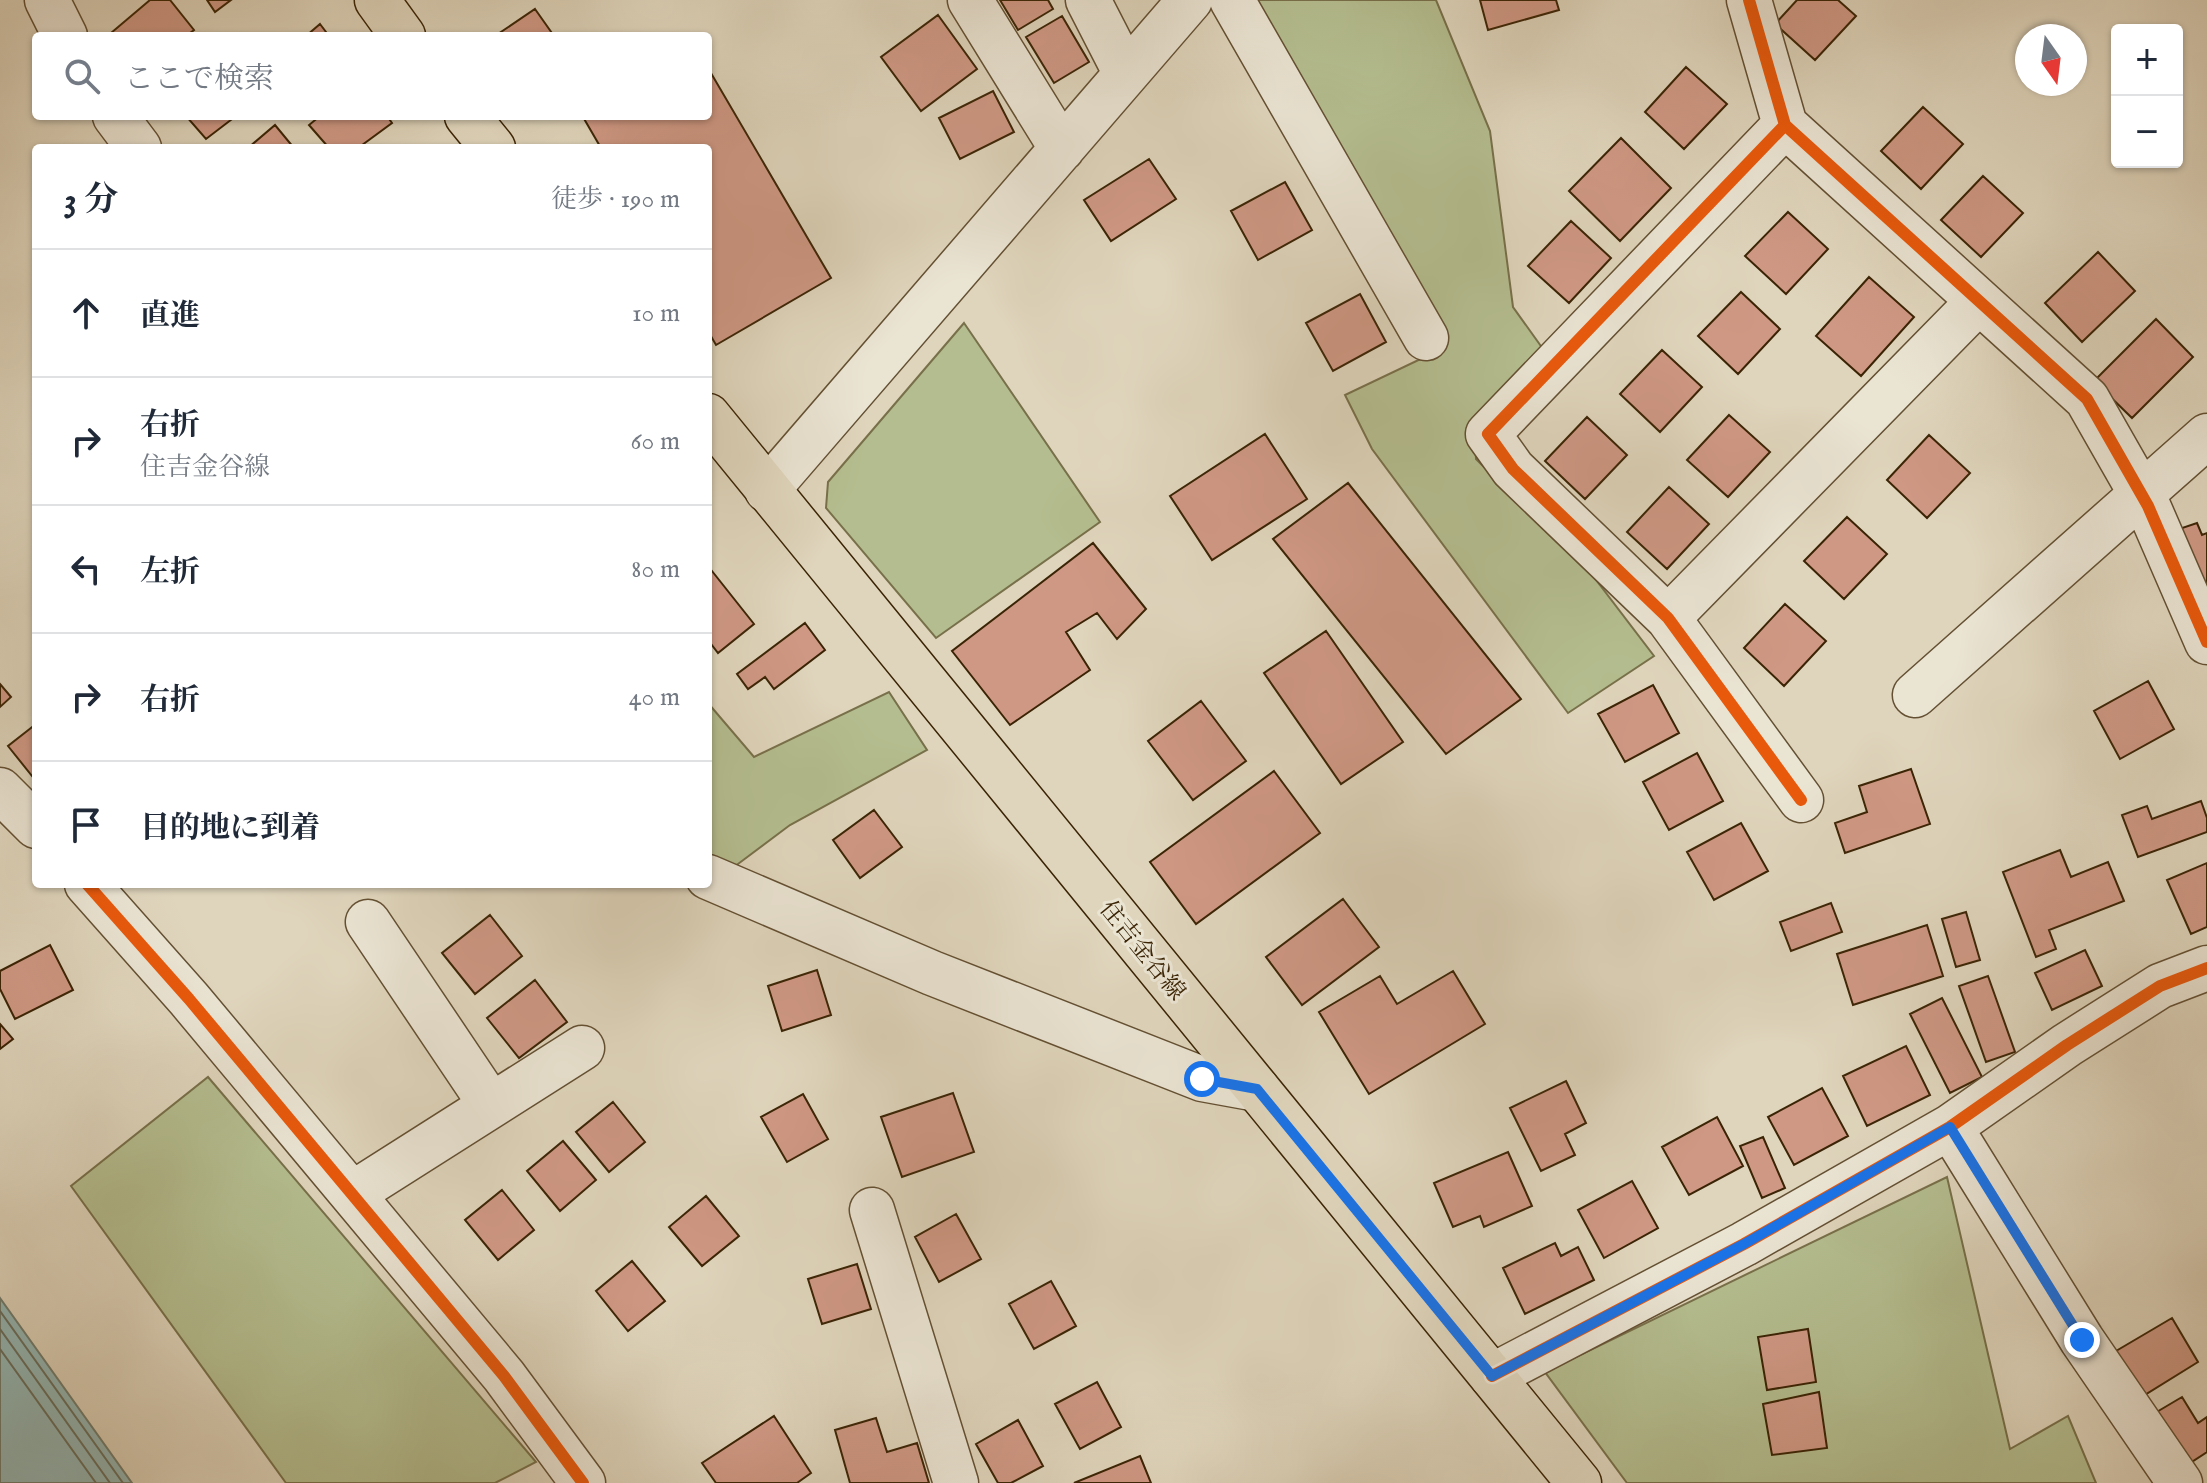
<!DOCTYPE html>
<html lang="ja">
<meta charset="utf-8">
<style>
:root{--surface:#fff;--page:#f6f6f7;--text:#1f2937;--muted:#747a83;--line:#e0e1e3}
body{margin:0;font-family:"IM FELL English","Noto Serif JP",serif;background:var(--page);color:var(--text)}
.controls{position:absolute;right:24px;top:24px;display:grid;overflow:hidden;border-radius:8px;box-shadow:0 2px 6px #0004}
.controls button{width:72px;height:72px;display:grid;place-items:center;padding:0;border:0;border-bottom:2px solid var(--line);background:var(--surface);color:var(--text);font:40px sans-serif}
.compass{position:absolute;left:2015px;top:24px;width:72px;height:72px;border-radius:50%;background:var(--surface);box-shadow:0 2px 6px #0004;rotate:166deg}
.stop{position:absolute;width:24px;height:24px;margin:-18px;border:6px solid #1a73e8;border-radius:50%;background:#fff}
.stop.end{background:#1a73e8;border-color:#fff;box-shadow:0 2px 8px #0008}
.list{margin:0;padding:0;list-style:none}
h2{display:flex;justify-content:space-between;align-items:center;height:104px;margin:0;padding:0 32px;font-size:34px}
h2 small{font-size:26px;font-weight:400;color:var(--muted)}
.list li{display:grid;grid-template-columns:52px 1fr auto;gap:24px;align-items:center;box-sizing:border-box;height:128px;padding:0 32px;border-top:2px solid var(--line)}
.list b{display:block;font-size:30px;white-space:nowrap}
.list p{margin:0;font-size:26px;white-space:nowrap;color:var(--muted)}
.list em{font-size:26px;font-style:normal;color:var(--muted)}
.icon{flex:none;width:44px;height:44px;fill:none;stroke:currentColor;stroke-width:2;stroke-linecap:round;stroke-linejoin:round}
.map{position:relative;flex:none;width:2207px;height:1483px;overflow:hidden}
.search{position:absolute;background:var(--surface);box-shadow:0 2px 6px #0004;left:32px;top:32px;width:680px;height:88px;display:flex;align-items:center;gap:20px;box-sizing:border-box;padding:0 28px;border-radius:8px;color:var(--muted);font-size:30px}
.panel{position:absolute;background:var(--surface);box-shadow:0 2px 6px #0004;left:32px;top:144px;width:680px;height:744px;border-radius:8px}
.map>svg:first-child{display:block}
.green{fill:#b4bd8f;stroke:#78704a;stroke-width:2}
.water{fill:#94b8b6;stroke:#707d6f;stroke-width:2}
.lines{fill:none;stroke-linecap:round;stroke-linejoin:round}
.shore{stroke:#686e5e;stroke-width:2}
.building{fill:#cf9884;stroke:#3b2405;stroke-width:2}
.minor-casing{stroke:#645033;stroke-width:47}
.major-casing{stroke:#3b2405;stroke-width:47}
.minor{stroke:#eae4d3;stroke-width:44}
.major{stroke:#dfd5bc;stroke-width:44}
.cycleway-casing{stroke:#eae4d3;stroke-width:17}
.cycleway{stroke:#e8590c;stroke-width:12}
.route{stroke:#1a73e8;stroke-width:10}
.labels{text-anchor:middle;stroke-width:6;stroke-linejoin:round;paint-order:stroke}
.street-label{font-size:24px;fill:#3b2405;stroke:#eae4d3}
</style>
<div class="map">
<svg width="2207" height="1483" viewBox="0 0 2207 1483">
<rect width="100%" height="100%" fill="#dfd5bc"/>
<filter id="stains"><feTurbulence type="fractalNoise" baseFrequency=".0025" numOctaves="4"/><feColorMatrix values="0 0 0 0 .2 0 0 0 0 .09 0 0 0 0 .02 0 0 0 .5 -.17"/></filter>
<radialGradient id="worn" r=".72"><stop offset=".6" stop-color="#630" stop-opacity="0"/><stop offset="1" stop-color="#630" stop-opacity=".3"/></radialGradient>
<path class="green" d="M1251,0h185l54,131 23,176 30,42 -68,88 1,22 117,117 61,80 -86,57 -196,-264 -27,-54 82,-39z
M964,323l136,199 -164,116 -110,-130 2,-26z
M889,692l38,58 -137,75 -56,42 -26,-7v-157l46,54z
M208,1077l328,385 -41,21h-209l-215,-297z
M1947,1177l63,272 58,-33 28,67h-469l-82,-111z"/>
<path class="water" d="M0,1298l132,185h-132z"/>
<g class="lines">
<path class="shore" d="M0,1311l123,172
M0,1329l110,154
M0,1349l96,134"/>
</g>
<path class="building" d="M150,0h20l24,30 -8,6h-72l-3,-3z
M207,0h24l-16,12z
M1000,0h48l5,9 -35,21z
M1480,0h76l3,10 -71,20z
M1797,0h41l18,16 -41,44 -40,-36z
M535,9l19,27h-59z
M938,15l39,54 -56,42 -40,-54z
M1062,16l27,46 -35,21 -28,-46z
M320,24l9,12h-23z
M1686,67l41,37 -43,45 -39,-37z
M708,68l123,210 -115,67 -8,-14v-183h-107l-18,-31 125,-1z
M993,91l21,41 -54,27 -21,-41z
M1923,107l40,37 -42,45 -40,-38z
M186,116h50l-30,23z
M320,116h67l5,7 -34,25h-29l-20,-23z
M275,125l19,23h-46z
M1621,138l50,50 -51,53 -51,-50z
M1149,159l27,40 -65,42 -27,-41z
M1983,176l40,37 -42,44 -40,-37z
M1285,182l27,48 -54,30 -27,-49z
M1788,212l40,37 -42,45 -41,-38z
M1571,221l40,37 -42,45 -41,-37z
M2098,252l37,39 -53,51 -37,-39z
M1869,277l45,40 -53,59 -45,-40z
M1741,292l39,37 -42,45 -40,-38z
M1360,294l26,48 -53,29 -27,-48z
M2156,319l37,38 -61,61 -38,-37z
M1662,350l40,37 -42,45 -40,-38z
M1729,415l41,37 -42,45 -41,-37z
M1587,417l40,38 -42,44 -40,-38z
M1265,434l42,65 -95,61 -42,-64z
M1929,435l41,38 -43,45 -40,-38z
M1348,483l173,216 -75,55 -173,-215z
M1669,487l40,37 -42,45 -40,-37z
M1847,517l40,37 -43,45 -40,-38z
M2197,523l5,12 5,-2v53l-4,2 -24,-59z
M1093,543l53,66 -29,30 -20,-26 -31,19 24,38 -80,55 -58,-74z
M708,566l46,58 -36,29 -10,-13z
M1785,604l41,37 -42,45 -40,-38z
M805,623l20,27 -51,39 -9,-12 -17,12 -11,-15z
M1326,631l77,111 -62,42 -77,-111z
M2148,681l26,48 -54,30 -26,-48z
M0,684l11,13 -11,10z
M1653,685l26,48 -54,29 -27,-48z
M1201,701l45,60 -53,39 -45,-59z
M36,724v57l-28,-35z
M1697,753l26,48 -54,29 -26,-48z
M1911,769l19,55 -85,29 -10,-30 32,-11 -8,-26z
M1274,771l46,62 -124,91 -46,-62z
M2201,801l6,17v14l-69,25 -16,-42 25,-9 5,13z
M874,810l28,37 -42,31 -27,-38z
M1741,823l27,48 -54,29 -27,-48z
M2060,850l11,27 37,-15 16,39 -75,29 7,19 -20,8 -33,-85z
M2207,863v64l-16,7 -24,-54z
M1343,899l36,48 -77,58 -36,-48z
M1831,903l11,29 -51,19 -11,-29z
M1966,912l14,48 -24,7 -14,-48z
M490,915l32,41 -47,38 -33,-41z
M1927,925l16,51 -90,29 -16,-51z
M50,945l23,45 -58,29 -15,-30v-18z
M2085,950l17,36 -50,24 -17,-37z
M817,970l14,45 -49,16 -14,-45z
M1453,971l32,53 -116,70 -50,-82 61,-36 17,28z
M1988,976l27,76 -29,10 -27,-76z
M535,980l32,42 -48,36 -32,-40z
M1942,998l40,79 -32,16 -40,-79z
M0,1024l13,15 -13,10z
M1906,1046l24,49 -63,31 -24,-50z
M1566,1081l20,42 -21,11 10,21 -34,16 -31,-63z
M1822,1088l26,48 -54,29 -26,-48z
M953,1093l21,59 -72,25 -21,-60z
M803,1094l25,45 -41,23 -26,-45z
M613,1102l32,40 -36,30 -33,-40z
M1717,1117l26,49 -54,29 -27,-48z
M1763,1137l22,51 -23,10 -22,-52z
M563,1141l33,39 -36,31 -33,-40z
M1508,1152l24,54 -48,21 -4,-11 -27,11 -19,-44z
M1632,1181l26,47 -54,30 -26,-48z
M502,1190l32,40 -36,30 -33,-40z
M706,1196l33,40 -37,30 -33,-39z
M956,1214l25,45 -42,23 -24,-45z
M1555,1243l6,13 17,-9 16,33 -69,34 -22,-46z
M632,1261l33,40 -37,30 -32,-40z
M857,1264l14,45 -49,15 -14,-45z
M1051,1281l25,45 -42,23 -25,-45z
M2172,1318l26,44 -55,34 -27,-45z
M1808,1329l8,53 -49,8 -9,-53z
M1097,1382l24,45 -41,22 -25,-45z
M1819,1392l8,56 -55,7 -9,-51z
M2182,1397l16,26 9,-6v35l-20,13 -32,-52z
M774,1416l37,57 -14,10h-81l-14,-20z
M876,1418l11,34 30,-9 12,40h-79l-15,-53z
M1018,1420l25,46 -32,17h-13l-22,-39z
M1140,1456l11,27h-77z"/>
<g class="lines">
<defs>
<path id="minor" d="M47,0l18,36
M970,0l92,149
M1088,0l38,74
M1232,0l194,338
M1749,0l36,125 302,274 61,107 59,136
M115,116l24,32
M1785,125l-297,309 25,35 155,149 133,182
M767,490l423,-490
M1668,618l311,-317
M1915,695l292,-259
M0,790l36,36
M708,877l224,96 270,106 55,10
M87,884l102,115 315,377 79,107
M368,922l123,183
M1950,1127l132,213 98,143
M352,1194l230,-146
M872,1210l84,273
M1492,1376l252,-132 206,-117 117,-82 93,-59 47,-18"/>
<path id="major" d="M377,0l26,36
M467,116l26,32
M708,416l871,1067"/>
</defs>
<use href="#minor" class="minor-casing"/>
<use href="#major" class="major-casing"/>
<use href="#minor" class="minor"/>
<use href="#major" class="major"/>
<defs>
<path id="cycleway" d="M1749,0l36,125 302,274 61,107 59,136
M1785,125l-297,309 25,35 155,149 133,182
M87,884l102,115 315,377 79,107
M1492,1376l252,-132 206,-117 117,-82 93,-59 47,-18"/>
</defs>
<use href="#cycleway" class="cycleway-casing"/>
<use href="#cycleway" class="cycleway"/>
</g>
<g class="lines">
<path class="route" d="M1202,1079l55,10 235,287 252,-132 206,-117 132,213"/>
</g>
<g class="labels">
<g class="street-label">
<text transform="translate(1143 950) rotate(51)" y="8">住吉金谷線</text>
</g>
</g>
<rect width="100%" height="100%" filter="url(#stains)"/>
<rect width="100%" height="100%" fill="url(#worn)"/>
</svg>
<div class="controls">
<button>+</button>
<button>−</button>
</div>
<svg class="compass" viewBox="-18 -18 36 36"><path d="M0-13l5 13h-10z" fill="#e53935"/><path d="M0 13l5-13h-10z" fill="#747a83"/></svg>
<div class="stop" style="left:1202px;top:1079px"></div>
<div class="stop end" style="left:2082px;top:1340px"></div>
<div class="search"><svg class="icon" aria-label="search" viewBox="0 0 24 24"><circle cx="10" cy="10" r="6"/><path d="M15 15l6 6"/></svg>ここで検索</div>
<section class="panel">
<h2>3 分<small>徒歩 · 190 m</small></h2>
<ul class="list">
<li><svg class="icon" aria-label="ahead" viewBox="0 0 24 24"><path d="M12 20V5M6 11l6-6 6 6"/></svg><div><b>直進</b></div><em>10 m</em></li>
<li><svg class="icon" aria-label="right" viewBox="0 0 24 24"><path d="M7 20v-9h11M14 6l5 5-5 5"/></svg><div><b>右折</b><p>住吉金谷線</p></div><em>60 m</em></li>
<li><svg class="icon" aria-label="left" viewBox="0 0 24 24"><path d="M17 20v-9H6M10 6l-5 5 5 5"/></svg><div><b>左折</b></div><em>80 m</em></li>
<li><svg class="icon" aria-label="right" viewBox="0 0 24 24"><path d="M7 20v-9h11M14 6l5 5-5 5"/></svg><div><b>右折</b></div><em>40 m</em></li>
<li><svg class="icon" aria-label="arrive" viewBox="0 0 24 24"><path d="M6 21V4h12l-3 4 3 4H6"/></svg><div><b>目的地に到着</b></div></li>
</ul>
</section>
</div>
